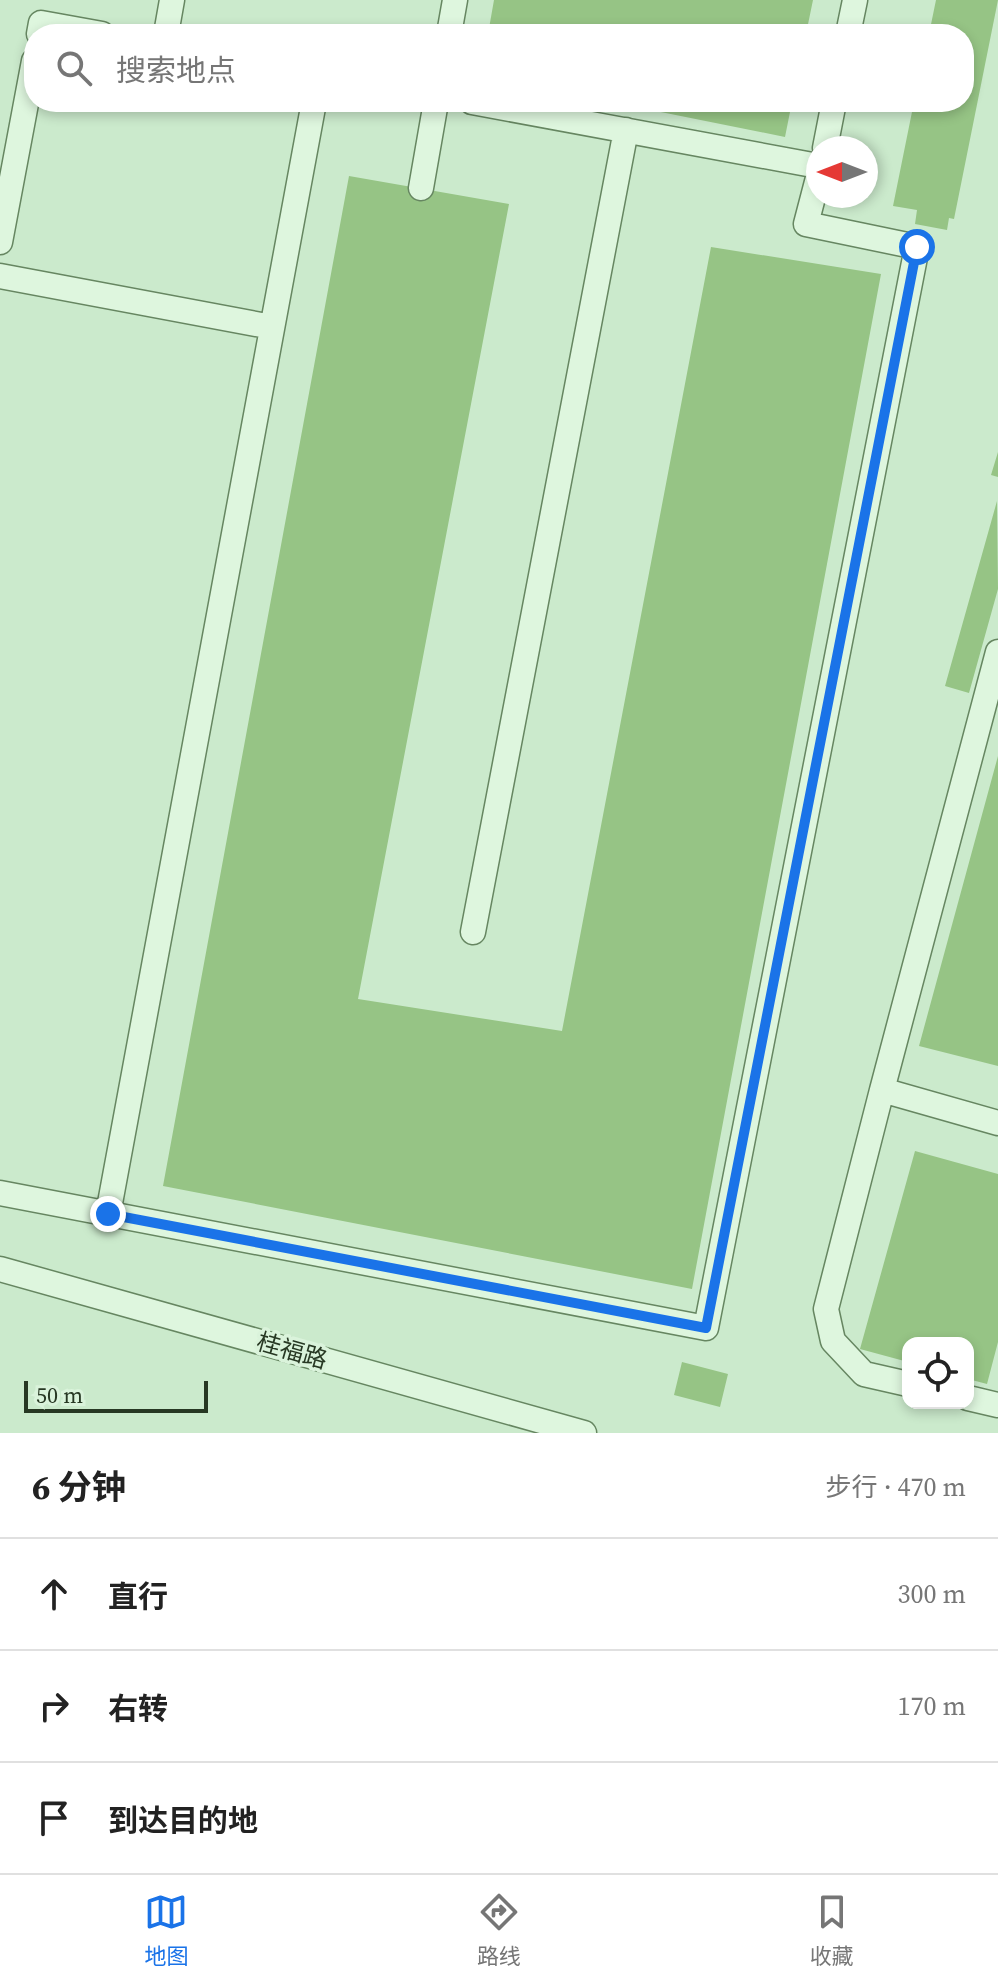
<!DOCTYPE html>
<html lang="zh">
<meta charset="utf-8">
<style>
:root{--surface:#fff;--page:#f6f6f6;--text:#222;--muted:#767676;--line:#e0e0e0;--accent:#1a73e8}
body{margin:0;font-family:"Source Serif 4","Noto Sans SC",serif;background:var(--page);color:var(--text)}
.controls{position:absolute;right:24px;bottom:24px;display:grid;overflow:hidden;border-radius:16px;box-shadow:0 4px 12px #0003}
.controls button{width:72px;height:72px;display:grid;place-items:center;padding:0;border:0;border-bottom:2px solid var(--line);background:var(--surface);color:var(--text);font:40px sans-serif}
.compass{position:absolute;left:806px;top:136px;width:72px;height:72px;border-radius:50%;background:var(--surface);box-shadow:0 4px 12px #0003;rotate:270deg}
.scale{position:absolute;left:24px;bottom:20px;width:184px;box-sizing:border-box;padding-left:8px;border:4px solid #273823;border-top:0;font-size:22px;line-height:28px;white-space:nowrap;color:#273823;-webkit-text-stroke:6px #daf3db;paint-order:stroke}
.stop{position:absolute;width:24px;height:24px;margin:-18px;border:6px solid #1a73e8;border-radius:50%;background:#fff}
.stop.end{background:#1a73e8;border-color:#fff;box-shadow:0 2px 8px #0008}
.list{margin:0;padding:0;list-style:none}
h2{display:flex;justify-content:space-between;align-items:center;height:104px;margin:0;padding:0 32px;font-size:34px}
h2 small{font-size:26px;font-weight:400;color:var(--muted)}
.list li{display:grid;grid-template-columns:52px 1fr auto;gap:24px;align-items:center;box-sizing:border-box;height:112px;padding:0 32px;border-top:2px solid var(--line)}
.list b{display:block;font-size:30px;white-space:nowrap}
.list em{font-size:26px;font-style:normal;color:var(--muted)}
.icon{flex:none;width:44px;height:44px;fill:none;stroke:currentColor;stroke-width:2;stroke-linecap:round;stroke-linejoin:round}
.map{position:relative;flex:none;width:998px;height:1433px;overflow:hidden}
.search{position:absolute;background:var(--surface);box-shadow:0 4px 12px #0003;left:24px;right:24px;top:24px;height:88px;display:flex;align-items:center;gap:20px;box-sizing:border-box;padding:0 28px;border-radius:32px;color:var(--muted);font-size:30px}
.sheet{height:440px;background:var(--surface)}
nav{display:flex;justify-content:space-around;align-items:center;box-sizing:border-box;height:112px;border-top:2px solid var(--line);background:var(--surface);font-size:22px;color:var(--muted)}
nav a{display:grid;justify-items:center;gap:4px}
nav .on{color:var(--accent)}
.map>svg:first-child{display:block}
.building{fill:#96c485}
.lines{fill:none;stroke-linecap:round;stroke-linejoin:round}
.minor-casing{stroke:#668661;stroke-width:27}
.minor{stroke:#def6de;stroke-width:24}
.route{stroke:#1a73e8;stroke-width:10}
.labels{text-anchor:middle;stroke-width:7;stroke-linejoin:round;paint-order:stroke}
.street-label{font-size:24px;fill:#273823;stroke:#daf3db}
</style>
<div class="map">
<svg width="998" height="1433" viewBox="0 0 998 1433">
<rect width="100%" height="100%" fill="#cbeacc"/>
<path class="building" d="M494,0h319l-7,34h-318z
M936,0h62l-44,219 -5,-1 -2,12 -32,-6 2,-14 -24,-4 21,-104h50v-68h-35z
M611,102h181l-7,35z
M349,176l160,28 -151,795 204,32 149,-784 170,27 -189,1015 -529,-103z
M998,452v25l-7,-2z
M997,501l1,88 -29,104 -24,-7z
M998,756v310l-79,-20z
M915,1151l83,23v168l-11,42 -19,-5v-36h-60v19l-48,-13z
M682,1362l46,12 -8,33 -46,-12z"/>
<g class="lines">
<defs>
<path id="minor" d="M39,34l2,-11 61,11
M166,34l6,-34
M449,34l6,-34
M848,34l7,-34
M472,102l346,64
M825,148l9,-46
M421,188l15,-86
M0,242l34,-181
M0,276l272,51
M998,652l-116,438 116,33
M473,932l153,-802
M882,1090l-56,219 7,32 31,33 44,10
M0,1193l706,135 211,-1081 -111,-23 12,-46
M108,1214l206,-1112
M0,1269l584,164
M968,1398l30,7"/>
</defs>
<use href="#minor" class="minor-casing"/>
<use href="#minor" class="minor"/>
</g>
<g class="lines">
<path class="route" d="M108,1214l598,114 211,-1081"/>
</g>
<g class="labels">
<g class="street-label">
<text transform="translate(292 1351) rotate(16)" y="8">桂福路</text>
</g>
</g>
</svg>
<div class="controls">
<button><svg class="icon" aria-label="locate" viewBox="0 0 24 24"><circle cx="12" cy="12" r="6"/><path d="M12 2v4M12 18v4M2 12h4M18 12h4"/></svg></button>
</div>
<svg class="compass" viewBox="-18 -18 36 36"><path d="M0-13l5 13h-10z" fill="#e53935"/><path d="M0 13l5-13h-10z" fill="#767676"/></svg>
<div class="scale">50 m</div>
<div class="stop" style="left:917px;top:247px"></div>
<div class="stop end" style="left:108px;top:1214px"></div>
<div class="search"><svg class="icon" aria-label="search" viewBox="0 0 24 24"><circle cx="10" cy="10" r="6"/><path d="M15 15l6 6"/></svg>搜索地点</div>
</div>
<section class="sheet">
<h2>6 分钟<small>步行 · 470 m</small></h2>
<ul class="list">
<li><svg class="icon" aria-label="ahead" viewBox="0 0 24 24"><path d="M12 20V5M6 11l6-6 6 6"/></svg><div><b>直行</b></div><em>300 m</em></li>
<li><svg class="icon" aria-label="right" viewBox="0 0 24 24"><path d="M7 20v-9h11M14 6l5 5-5 5"/></svg><div><b>右转</b></div><em>170 m</em></li>
<li><svg class="icon" aria-label="arrive" viewBox="0 0 24 24"><path d="M6 21V4h12l-3 4 3 4H6"/></svg><div><b>到达目的地</b></div></li>
</ul>
</section>
<nav>
<a class="on"><svg class="icon" aria-label="map" viewBox="0 0 24 24"><path d="M3 6l6-2 6 2 6-2v14l-6 2-6-2-6 2zM9 4v14M15 6v14"/></svg>地图</a>
<a><svg class="icon" aria-label="directions" viewBox="0 0 24 24"><path d="M12 3l9 9-9 9-9-9zM9 14v-3h6M13 9l2 2-2 2"/></svg>路线</a>
<a><svg class="icon" aria-label="saved" viewBox="0 0 24 24"><path d="M7 4h10v16l-5-4-5 4z"/></svg>收藏</a>
</nav>
